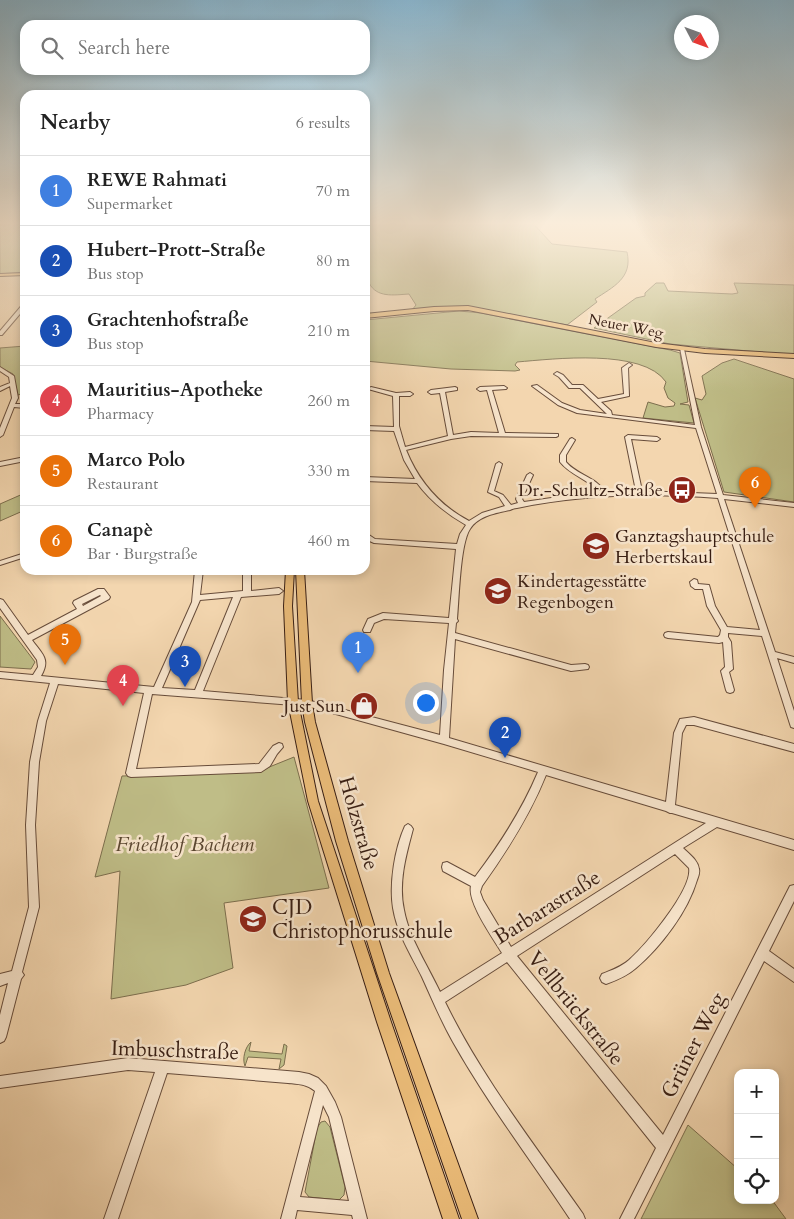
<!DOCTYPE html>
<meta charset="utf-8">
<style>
:root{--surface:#fff;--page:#f6f6f6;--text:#222;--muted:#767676;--line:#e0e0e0;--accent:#0f766e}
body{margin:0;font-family:Cardo,serif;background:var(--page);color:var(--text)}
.controls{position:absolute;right:15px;bottom:15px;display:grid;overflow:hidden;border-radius:10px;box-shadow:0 2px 8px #0003}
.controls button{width:45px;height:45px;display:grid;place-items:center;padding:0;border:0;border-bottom:1px solid var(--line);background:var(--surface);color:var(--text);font:25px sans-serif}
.compass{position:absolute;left:674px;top:15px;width:45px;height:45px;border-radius:50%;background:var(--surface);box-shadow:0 2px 8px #0003;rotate:131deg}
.you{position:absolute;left:425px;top:702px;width:18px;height:18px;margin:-12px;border:4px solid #fff;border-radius:50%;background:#1a73e8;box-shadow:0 0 0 8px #1a73e833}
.badge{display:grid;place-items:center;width:32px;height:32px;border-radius:50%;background:var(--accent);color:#fff;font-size:16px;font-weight:700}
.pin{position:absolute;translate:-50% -41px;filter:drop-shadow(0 1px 2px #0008)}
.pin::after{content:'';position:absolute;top:26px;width:18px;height:15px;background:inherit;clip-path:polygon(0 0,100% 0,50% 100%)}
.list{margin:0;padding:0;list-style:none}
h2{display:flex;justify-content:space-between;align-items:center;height:65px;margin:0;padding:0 20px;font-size:21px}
h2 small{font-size:16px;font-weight:400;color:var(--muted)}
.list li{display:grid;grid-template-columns:32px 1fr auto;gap:15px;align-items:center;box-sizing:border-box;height:70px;padding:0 20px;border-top:1px solid var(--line)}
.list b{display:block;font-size:19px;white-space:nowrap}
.list p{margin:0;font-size:16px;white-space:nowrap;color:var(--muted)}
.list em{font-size:16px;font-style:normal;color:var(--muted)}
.icon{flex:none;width:28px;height:28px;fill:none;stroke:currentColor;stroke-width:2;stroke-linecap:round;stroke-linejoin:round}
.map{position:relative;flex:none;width:794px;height:1219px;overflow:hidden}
.search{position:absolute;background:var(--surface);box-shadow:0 2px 8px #0003;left:20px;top:20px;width:350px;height:55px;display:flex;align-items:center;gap:12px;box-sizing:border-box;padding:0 18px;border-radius:15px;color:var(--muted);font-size:19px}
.panel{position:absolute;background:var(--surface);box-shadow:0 2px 8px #0003;left:20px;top:90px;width:350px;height:485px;border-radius:15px}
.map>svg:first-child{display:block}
.green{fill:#bfbd87;stroke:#7c6e4d}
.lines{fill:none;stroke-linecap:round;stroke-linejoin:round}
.minor-casing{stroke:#674c3a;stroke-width:2}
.major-casing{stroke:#381e13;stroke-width:2}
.minor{fill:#f7e4cb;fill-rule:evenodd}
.major{fill:#eabb78;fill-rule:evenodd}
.labels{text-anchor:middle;stroke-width:5;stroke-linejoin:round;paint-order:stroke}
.far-street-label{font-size:15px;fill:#381e13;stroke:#f7e4cb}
.poi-label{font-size:18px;fill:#381e13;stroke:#f7e4cb;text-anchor:end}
.near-street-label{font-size:21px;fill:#381e13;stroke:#f7e4cb}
.near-park-label{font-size:21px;font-style:italic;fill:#5a4630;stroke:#f7e4cb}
.near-poi-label{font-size:21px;fill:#381e13;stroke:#f7e4cb;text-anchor:start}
</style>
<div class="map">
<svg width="794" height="1219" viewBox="0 0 794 1219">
<rect width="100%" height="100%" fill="#f3d6af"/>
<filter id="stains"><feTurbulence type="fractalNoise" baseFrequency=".004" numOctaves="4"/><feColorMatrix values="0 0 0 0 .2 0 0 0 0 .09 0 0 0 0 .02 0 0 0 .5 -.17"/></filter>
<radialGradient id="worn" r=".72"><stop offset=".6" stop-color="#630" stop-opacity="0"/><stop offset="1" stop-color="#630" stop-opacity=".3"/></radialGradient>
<path class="green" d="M0,221h25v51l-25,2z
M365,221h166l21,23 75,8c6,26 -14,35 -32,47l2,3 -30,23 -95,-18h-28l-32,3 4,-5 -7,-11c-16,1 -32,4 -40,-11l-4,-1z
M656,283h8l4,8 64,3 6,-1 -4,-10 60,2v70l-124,-11 -76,-16 42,-30 9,-2v-3z
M459,311l22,2 189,37 10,3 8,49 -8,2 9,1 5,18 -51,-5 5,-16 17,5 9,-1 1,-3 -7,-5 -4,-10 2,-6c-23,-34 -113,-23 -149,-20l-2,3 5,5 -5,1 -64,-2 -86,-8v-41z
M25,346v47l-7,2 -5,-21 -13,-7v-19z
M734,359l60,20v123l-70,-10 -29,-94 7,2 4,-6 -4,-18 20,-13z
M25,493v17l-25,11v-17z
M0,616l35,46 -4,7 -31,-2z
M294,757l35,131 -105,15 9,65 -47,17 -75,14 9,-128 -25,6 27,-101 135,-4z
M251,1042l-2,9 33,3 2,-10 3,2 -3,19 -5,4 2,-10 -33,-2 -3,9c-3,-7 0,-19 6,-24z
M325,1121l5,6 15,60 -1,8 -5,5 -30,-3 -4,-5 12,-64 4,-6z
M688,1125l50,44v31h34l14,19h-145z"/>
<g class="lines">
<defs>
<path id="minor" d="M23,304h2v4l-23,27h-2v-4z
M680,348l4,1 17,78 22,68 71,8v4l-70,-8 51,153 19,5v6l-17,-5 17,53v17l-3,-1 -1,-3 -28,-88 -34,-3v4l3,5 2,27 -4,3 5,18 -1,2 -3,1 -3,-1 -1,-2 -5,-19 4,-4 -2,-25 -4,1 -51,-5 -3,-1 -1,-2 1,-2 3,-1 50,5 2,-2 1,-5 -14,-24 -4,-17h-8l-4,-3 -1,-4 4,-3 3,1 1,4 11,1 6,21 12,21 33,3 -42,-132c-67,-5 -135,-4 -201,10 -3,0 -5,1 -7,2 -14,3 -32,6 -40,19 -10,15 -11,70 -13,90l1,2 -2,2 -1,10 116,32 14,-1 3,1 1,2 -1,2 -17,2 -116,-32 -6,99 217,64 8,-69 6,-14 14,-2 100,27v8l-100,-27h-8l-4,8 -7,72 119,35v10l-77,-23 -34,21c6,6 15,12 16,21 1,4 -1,8 -2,11 -9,31 -36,67 -61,88 -9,8 -19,12 -30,16l-4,-2 -2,-4 2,-4c10,-4 19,-7 27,-14 16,-14 64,-71 60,-92l-14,-14 -158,102 146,179 127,-249 4,-1v16l-25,50 25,18v13l-30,-21 -130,258h-14l36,-71 -149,-186 -62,40c37,76 90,143 138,212l2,5h-15c-39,-59 -82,-115 -117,-177 -12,-21 -21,-43 -31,-65 -11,-22 -25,-44 -29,-69 -4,-25 2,-60 12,-82l3,-2 3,2 2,3c-7,26 -15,54 -9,81 5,28 24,56 36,82l62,-39c-9,-15 -35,-51 -31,-67l-28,-15 -1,-4 1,-4 4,-1 28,15c25,-33 47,-67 63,-105l-94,-28 -137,-38 -155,-12 -16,75 123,-5 14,-18 6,-3 3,1 1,3 -6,7 -7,12 -9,6 -130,5 -3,-1 -2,-3 18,-80 -86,-9 -12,37 -7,41 -4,63 4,82 -17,65 2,3 -3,4 -15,58 -2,4 -4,2v-28l8,-32 -8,3v-12l12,-3 17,-64 -3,-82 4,-63 8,-41 12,-38 -50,-5v-6l33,3 5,-8 -1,-7 -37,-52v-9l3,1 25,35 49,-26 -4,-6 1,-2 24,-12h6l6,8 -1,2 -77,41c10,14 19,19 9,36l113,11 38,-85 3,-32h8l-3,25 43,-4v-21h8v21l28,-3 4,3 -4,3 -38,3 -38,94 104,9 133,35 4,-65 5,-47 -65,-4 -10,4 -4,9h-6l-1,-2 5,-11 15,-6 66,5 7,-69 -82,-6 -9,-4v-4h4l6,4 82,5 3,-10 6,-9c-19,-11 -36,-24 -49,-42l-52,-2v-4l50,2 -11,-19 -10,-29 -29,-1v-4l29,1 -1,-31 -25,-7 3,-2 25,6 14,-1 3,2 -3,2h-11v30l6,21 43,-11 -8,-43 -9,1 -3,-2 3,-2 24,-3 2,1v2l-12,2 8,43 18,-3 28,1 -12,-43 -7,1 -3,-2 3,-2 24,-1 3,2 -1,1 -14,1 13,43 53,1v2l-2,1 -85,-1 -20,3 -45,11c13,32 33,55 63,71l13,-8 23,-7 -6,-9 -11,-5 8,-28 3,-2 3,2 -8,27 9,4 8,10 7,-2 -2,-4 11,-24 3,-2 3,2 -11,24 2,3 41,-6 34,-3c-10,-14 -28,-17 -39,-31v-7l10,-16 2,-1 3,2 -9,15v7c11,13 30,15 39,30l31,-1 -11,-54 3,-2 29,2 3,2 -3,2 -26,-2 11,52 75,3 -21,-66 -119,-15 -19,-8 -26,-19 5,-1 25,18 18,7 27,4 -27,-26h-11l-10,-11 -5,-3 3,-2 6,3 9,10h11l15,14 26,-5 -2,-26 7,-5 3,2 -4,3 1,28 -28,6 10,9 1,4 83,10zM100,595l1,1 -18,10 -1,-2zM233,597l-38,93 -33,-2 38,-88zM546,775l120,36 4,2h2l34,10 -195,124 -28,-47 -3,-8 2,-6c25,-35 48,-71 64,-111z
M0,367l14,9 4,22 -3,6h10v4l-11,-1 -11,28 -3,2v-9l12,-30 -2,-12 -10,5v-4l10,-4 -1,-6 -9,-6z
M25,457v4l-25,5v-4z
M25,553v4l-25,8v-4z
M128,1058l171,14 10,2 9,4 8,8 9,16 6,15 26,102h-14l-1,-4 -55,-5 -2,9h-14l34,-128c-8,-7 -17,-7 -27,-8l-121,-10 -49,146h-14l51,-147 -27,-2 -128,18v-12zM323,1105l6,12 20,84 -49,-4z"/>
<path id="major" d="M25,273v2l-25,1v-2z
M468,306l188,37 49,6 89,5v4l-89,-5 -49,-6 -188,-37 -34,1 -69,7v-4l69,-7z
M286,570h8l-2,36 6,96 20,99 73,221 68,197h-16l-66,-197 -69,-221 -20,-99 -4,-96z
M296,570h8l8,133 3,19 33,119 41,132 89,246h-16l-85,-246 -41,-132 -31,-119 -3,-19z"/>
</defs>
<use href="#minor" class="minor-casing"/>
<use href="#major" class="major-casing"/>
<use href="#minor" class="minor"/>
<use href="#major" class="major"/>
</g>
<linearGradient id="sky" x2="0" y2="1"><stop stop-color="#89b6cf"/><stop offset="0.57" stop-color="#faeddb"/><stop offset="1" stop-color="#faeddb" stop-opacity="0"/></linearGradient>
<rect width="794" height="391" fill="url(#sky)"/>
<defs>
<symbol id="bus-disc" viewBox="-11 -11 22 22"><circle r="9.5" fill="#8f2418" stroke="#f7e4cb"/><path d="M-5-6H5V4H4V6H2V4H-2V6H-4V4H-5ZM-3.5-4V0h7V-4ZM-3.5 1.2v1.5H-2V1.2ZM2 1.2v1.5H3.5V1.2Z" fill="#fff"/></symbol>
<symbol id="school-disc" viewBox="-11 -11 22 22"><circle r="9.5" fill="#8f2418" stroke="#f7e4cb"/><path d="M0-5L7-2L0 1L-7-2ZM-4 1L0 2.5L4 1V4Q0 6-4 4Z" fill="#fff"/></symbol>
<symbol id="shop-disc" viewBox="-11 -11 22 22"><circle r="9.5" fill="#8f2418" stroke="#f7e4cb"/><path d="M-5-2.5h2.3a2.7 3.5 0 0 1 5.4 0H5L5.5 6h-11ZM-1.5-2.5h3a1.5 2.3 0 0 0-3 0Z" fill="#fff"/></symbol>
</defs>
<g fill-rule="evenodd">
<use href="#bus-disc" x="666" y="474" width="32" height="32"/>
<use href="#school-disc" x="580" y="530" width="32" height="32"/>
<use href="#school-disc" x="482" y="575" width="32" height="32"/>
<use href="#shop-disc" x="348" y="690" width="32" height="32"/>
<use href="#school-disc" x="237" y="903" width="32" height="32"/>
</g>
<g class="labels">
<g class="far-street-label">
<text transform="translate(626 326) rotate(11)" y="5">Neuer Weg</text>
</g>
<g class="poi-label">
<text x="663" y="496">Dr.-Schultz-Straße</text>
<text x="615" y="542" text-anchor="start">Ganztagshauptschule<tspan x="615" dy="21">Herbertskaul</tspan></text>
<text x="517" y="587" text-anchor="start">Kindertagesstätte<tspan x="517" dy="21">Regenbogen</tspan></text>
<text x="345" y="712">Just Sun</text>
</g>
<g class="near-street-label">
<text transform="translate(359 823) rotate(74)" y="7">Holzstraße</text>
<text transform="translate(547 907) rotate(-32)" y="7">Barbarastraße</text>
<text transform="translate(576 1008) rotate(51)" y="7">Vellbrückstraße</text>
<text transform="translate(693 1045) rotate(-63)" y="7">Grüner Weg</text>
<text transform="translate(175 1050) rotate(2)" y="7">Imbuschstraße</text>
</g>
<g class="near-park-label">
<text x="185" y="851">Friedhof Bachem</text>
</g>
<g class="near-poi-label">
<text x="272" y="914">CJD<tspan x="272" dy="24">Christophorusschule</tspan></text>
</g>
</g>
<rect width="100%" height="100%" filter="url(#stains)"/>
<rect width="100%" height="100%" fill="url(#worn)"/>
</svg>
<div class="controls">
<button>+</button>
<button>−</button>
<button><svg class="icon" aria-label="locate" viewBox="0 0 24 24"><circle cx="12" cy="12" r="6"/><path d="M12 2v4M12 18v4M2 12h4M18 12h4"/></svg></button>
</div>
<svg class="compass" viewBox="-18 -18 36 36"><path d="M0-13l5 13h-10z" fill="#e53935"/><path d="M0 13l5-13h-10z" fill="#767676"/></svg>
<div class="you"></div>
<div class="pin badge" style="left:358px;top:673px;background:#3f7fe0">1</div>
<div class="pin badge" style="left:505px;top:758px;background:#1a4fb4">2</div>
<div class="pin badge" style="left:185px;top:687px;background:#1a4fb4">3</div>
<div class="pin badge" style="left:123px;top:706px;background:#e0444e">4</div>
<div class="pin badge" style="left:65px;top:665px;background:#e8710a">5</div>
<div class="pin badge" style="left:755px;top:508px;background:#e8710a">6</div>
<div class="search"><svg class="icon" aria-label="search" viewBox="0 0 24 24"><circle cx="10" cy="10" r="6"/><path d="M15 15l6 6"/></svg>Search here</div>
<section class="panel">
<h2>Nearby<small>6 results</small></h2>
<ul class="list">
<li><span class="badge" style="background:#3f7fe0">1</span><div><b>REWE Rahmati</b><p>Supermarket</p></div><em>70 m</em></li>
<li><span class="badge" style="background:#1a4fb4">2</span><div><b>Hubert-Prott-Straße</b><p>Bus stop</p></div><em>80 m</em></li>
<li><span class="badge" style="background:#1a4fb4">3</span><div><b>Grachtenhofstraße</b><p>Bus stop</p></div><em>210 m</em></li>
<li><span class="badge" style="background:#e0444e">4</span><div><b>Mauritius-Apotheke</b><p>Pharmacy</p></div><em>260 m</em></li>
<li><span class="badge" style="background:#e8710a">5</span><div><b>Marco Polo</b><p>Restaurant</p></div><em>330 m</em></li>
<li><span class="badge" style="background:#e8710a">6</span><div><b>Canapè</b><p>Bar · Burgstraße</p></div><em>460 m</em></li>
</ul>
</section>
</div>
